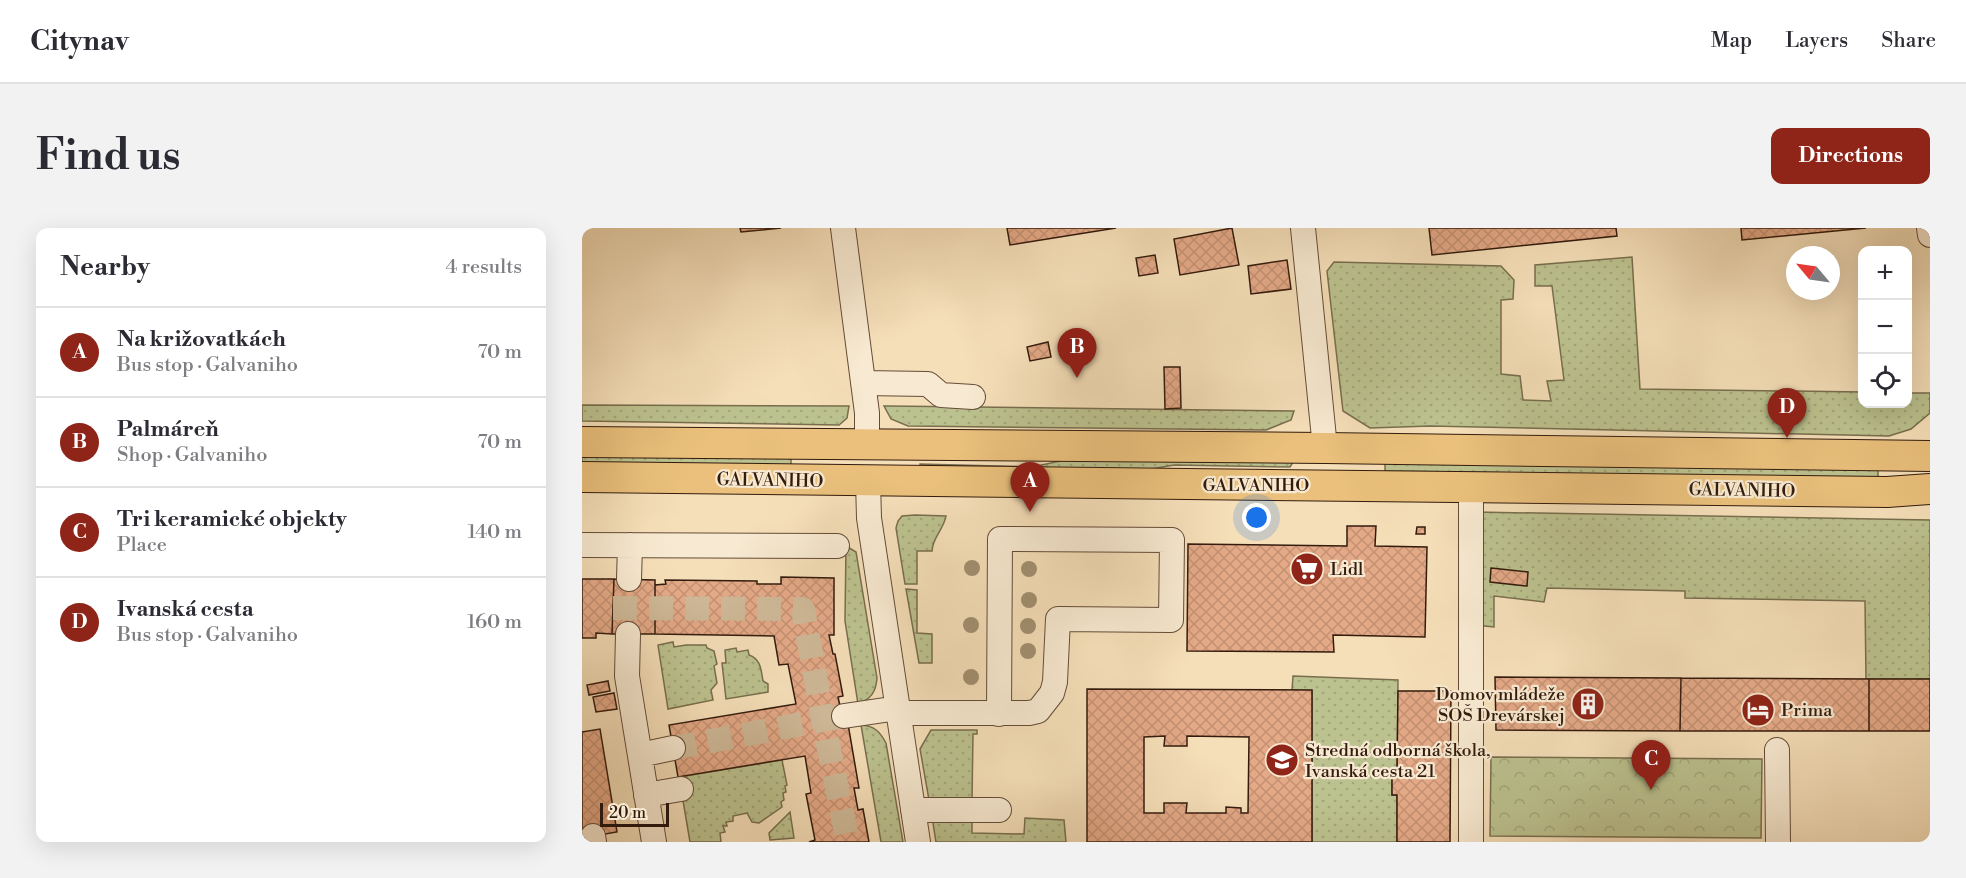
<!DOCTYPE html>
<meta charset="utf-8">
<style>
:root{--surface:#fff;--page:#f2f2f3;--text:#2b2b33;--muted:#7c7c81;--line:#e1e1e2;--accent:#8f2418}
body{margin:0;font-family:"Libre Bodoni",serif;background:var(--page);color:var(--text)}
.controls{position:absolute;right:18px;top:18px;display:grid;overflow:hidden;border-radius:12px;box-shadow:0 6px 24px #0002}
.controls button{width:54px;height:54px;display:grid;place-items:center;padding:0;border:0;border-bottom:2px solid var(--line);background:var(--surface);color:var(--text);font:30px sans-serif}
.compass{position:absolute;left:1204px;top:18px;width:54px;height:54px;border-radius:50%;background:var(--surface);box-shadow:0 6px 24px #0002;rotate:299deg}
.scale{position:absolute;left:18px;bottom:15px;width:69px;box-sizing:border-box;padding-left:6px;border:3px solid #331b0d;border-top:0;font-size:16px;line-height:21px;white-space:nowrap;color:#331b0d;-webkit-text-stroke:4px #f8ead2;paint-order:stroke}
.you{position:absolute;left:675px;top:290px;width:21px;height:21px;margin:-15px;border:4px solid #fff;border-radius:50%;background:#1a73e8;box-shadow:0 0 0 9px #1a73e833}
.badge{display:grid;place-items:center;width:39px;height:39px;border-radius:50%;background:var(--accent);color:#fff;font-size:20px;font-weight:700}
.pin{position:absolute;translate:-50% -50px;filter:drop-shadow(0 2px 3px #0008)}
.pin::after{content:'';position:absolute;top:32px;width:21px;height:18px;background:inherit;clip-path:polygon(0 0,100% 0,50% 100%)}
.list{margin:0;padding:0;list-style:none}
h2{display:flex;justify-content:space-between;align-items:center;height:78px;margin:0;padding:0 24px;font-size:26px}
h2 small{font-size:20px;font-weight:400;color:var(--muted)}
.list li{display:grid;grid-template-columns:39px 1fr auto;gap:18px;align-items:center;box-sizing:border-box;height:90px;padding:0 24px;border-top:2px solid var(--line)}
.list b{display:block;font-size:22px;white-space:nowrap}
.list p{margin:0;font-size:20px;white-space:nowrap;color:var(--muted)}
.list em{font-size:20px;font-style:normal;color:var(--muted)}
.icon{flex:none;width:33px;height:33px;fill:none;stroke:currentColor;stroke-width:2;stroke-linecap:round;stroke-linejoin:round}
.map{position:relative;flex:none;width:1348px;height:614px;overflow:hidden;border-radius:12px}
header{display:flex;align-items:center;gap:36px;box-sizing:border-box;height:84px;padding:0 30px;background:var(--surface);border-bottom:2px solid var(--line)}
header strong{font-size:28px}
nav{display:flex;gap:33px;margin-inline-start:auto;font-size:21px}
.intro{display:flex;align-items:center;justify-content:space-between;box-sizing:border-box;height:144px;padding:0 36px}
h1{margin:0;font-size:42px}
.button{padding:15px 27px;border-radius:12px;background:var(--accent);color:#fff;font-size:21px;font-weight:700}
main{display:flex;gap:36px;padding:0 36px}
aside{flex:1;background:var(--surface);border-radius:12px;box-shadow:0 6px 24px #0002}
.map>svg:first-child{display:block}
.grass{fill:url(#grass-dots);stroke:#786e4e;stroke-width:1.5}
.park{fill:url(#park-crowns);stroke:#786e4e;stroke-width:1.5}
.building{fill:url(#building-cross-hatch);stroke:#331b0d;stroke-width:1.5;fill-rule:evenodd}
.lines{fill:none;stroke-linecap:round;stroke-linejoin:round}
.minor-tunnel{stroke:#ceb897;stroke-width:24;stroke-dasharray:24 12;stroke-linecap:butt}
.minor-casing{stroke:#644c38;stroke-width:26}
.major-casing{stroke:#331b0d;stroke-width:32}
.minor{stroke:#f8ead2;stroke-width:24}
.major{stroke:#eac07c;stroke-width:30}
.tree{fill:#a18f70}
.labels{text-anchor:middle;stroke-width:4.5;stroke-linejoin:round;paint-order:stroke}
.street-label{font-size:18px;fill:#331b0d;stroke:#f8ead2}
.poi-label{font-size:18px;fill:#331b0d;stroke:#f8ead2;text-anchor:start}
</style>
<header>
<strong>Citynav</strong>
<nav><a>Map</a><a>Layers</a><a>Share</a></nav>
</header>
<div class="intro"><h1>Find us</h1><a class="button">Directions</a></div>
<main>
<aside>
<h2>Nearby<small>4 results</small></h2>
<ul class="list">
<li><span class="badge">A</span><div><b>Na križovatkách</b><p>Bus stop · Galvaniho</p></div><em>70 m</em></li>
<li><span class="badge">B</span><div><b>Palmáreň</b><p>Shop · Galvaniho</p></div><em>70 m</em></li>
<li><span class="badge">C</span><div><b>Tri keramické objekty</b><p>Place</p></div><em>140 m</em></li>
<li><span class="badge">D</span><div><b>Ivanská cesta</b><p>Bus stop · Galvaniho</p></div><em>160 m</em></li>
</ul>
</aside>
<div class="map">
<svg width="1348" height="614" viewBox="0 0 1348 614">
<defs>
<pattern id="grass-dots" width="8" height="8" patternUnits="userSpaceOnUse" patternTransform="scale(1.5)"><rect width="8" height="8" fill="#bcc28f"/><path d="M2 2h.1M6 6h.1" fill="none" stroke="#a2a67a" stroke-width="1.8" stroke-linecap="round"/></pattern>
<pattern id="park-crowns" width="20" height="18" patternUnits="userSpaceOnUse" patternTransform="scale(1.5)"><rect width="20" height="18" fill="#bcc28f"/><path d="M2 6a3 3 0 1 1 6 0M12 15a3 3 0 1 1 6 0" fill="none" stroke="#a2a67a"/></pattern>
<pattern id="building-cross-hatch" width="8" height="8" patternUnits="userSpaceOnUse" patternTransform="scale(1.5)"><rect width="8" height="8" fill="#e4a987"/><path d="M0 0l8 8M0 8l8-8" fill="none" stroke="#c49173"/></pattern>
</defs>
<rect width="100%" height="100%" fill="#f5dfb9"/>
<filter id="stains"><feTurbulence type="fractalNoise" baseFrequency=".00333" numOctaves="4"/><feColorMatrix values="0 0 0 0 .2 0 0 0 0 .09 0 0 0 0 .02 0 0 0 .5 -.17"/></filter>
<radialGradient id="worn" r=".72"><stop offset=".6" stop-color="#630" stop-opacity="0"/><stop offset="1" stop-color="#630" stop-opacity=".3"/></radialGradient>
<path class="grass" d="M1050,29l8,132 222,3v12h46v-11h22v20l-19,16 -22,7 -459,-10 -60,2 -27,-17 -16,-140 7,-9 167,4 13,14 -1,19 -12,1v74l19,2 3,24 28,1 -4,-20 17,-1 -12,-94h-17v-21z
M0,177l267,1 -2,12 -8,7 -257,-4z
M302,178h3l407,5 -3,9 -25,10 -358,-4 -17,-7z
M0,226l209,1v11l-209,-2z
M713,231l-5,8 -116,-2 -40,7 -214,1v-9l112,3 33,-7z
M803,234l493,6v10l-493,-7z
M894,284l454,8v159h-64l-1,-78 -180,-3v-7l-138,-3 -3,14 -50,-6v31l-19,-2z
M333,287l31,1c-2,13 -14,22 -14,35h-15v33h-12l-9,-56 2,-7 4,-5z
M264,318l10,6 21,126c-1,14 -6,21 -19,26l-13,-83z
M324,361l11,1v43l15,1v29h-13z
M91,414l1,5 12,-2h20l1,3 7,3 3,13 -3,2 3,17 -6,7 2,10 -45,9 -10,-64z
M154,420l1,4 11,-2 1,5c12,4 12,15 14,26l5,3v8l-42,7 -4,-36h4l-1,-13z
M711,448l105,4 -1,94 -5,1v20h5v47h-85v-151l-20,-1z
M279,497c14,1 19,7 25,18l17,99h-22z
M349,502h46v4h-4l-1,65 -43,1 -9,-51z
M200,532l5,25 -2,1 1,6 -3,1 1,7 -3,2 1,5 -23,16 -7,-1 -5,-9 -14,3v5l-7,1 1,4h-4l2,6 -5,1 1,9h-31l-11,-65z
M208,584l4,26 -24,2 -1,-7z
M350,589h40v16l52,1 1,-16 39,2 2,22h-130z"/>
<path class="park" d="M909,529l271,2 -1,79 -271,-2z"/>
<path class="building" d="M158,0h41l-40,4z
M425,0h109l-106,17z
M650,0l7,37 -59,10 -6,-36z
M847,0h187l1,8 -185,19z
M1159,0h125l-124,12z
M573,27l3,18 -19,3 -3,-18z
M705,32l4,29 -40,5 -3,-28z
M466,114l3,15 -21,4 -3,-14z
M582,139h16l1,41 -16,1z
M765,298h29l-1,20 52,1 -2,90 -92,-2 1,17 -147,-1 1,-107 159,2z
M835,299h8v7h-9z
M909,340l37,4 -1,14 -37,-4z
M199,349l53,1v57h-5l4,19h2l8,42 -5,1 2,9 7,12 12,70h-5l4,22 5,-1 6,33h-60l6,-2 -9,-46 5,-1 -6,-37 -127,21 -9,-52 127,-21 -8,-40 -9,1 -5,-29 -119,-2v-49l11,-1 -1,-4 92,1v3h24z
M0,351h32l-2,55 -16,-1v5h-14z
M32,351l41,1v54h-43z
M913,449l186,1 -1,53 -184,-1z
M1099,450l188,1v52h-189z
M1287,451h61v52h-61z
M26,453l2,10 -21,4 -2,-10z
M505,461l225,1v152h-225zM583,508l-1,10h23v-10l62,1 -1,76h-7v-5l-15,-1v6h-40l1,-10h-23v10h-20v-76z
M816,463h53l-1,151h-53v-47h-5v-21h5z
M32,465l3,16 -21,3 -3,-15z
M18,501l17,103 -35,6v-106z"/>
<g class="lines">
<path class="minor-tunnel" d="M31,380l190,1 20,111 -150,28
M257,489l-16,3 25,122"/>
<defs>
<path id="minor" d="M261,0l24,185v30
M721,0l22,220
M1347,0l1,7
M281,155l65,1 13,11 32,2
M286,253l1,37 49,324
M889,259v355
M0,317l255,1
M47,351l1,-34
M46,406l-1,42 27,166
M317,485h130l9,-2 14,-18 3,-11 3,-63 113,1 1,-80 -172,-1 -1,175
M262,488l54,-8
M1195,522l1,92
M58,527l33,-7
M64,567l35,-6
M331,582h86
M11,608l1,6"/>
<path id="major" d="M0,214l743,6 605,8
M0,249l1305,15 43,-3"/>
</defs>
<use href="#minor" class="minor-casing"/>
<use href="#major" class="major-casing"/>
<use href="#minor" class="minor"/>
<use href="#major" class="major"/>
</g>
<g class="tree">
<circle cx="390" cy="340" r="8"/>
<circle cx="447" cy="341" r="8"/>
<circle cx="447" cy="372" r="8"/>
<circle cx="389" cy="397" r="8"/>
<circle cx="446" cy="398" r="8"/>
<circle cx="446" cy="423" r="8"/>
<circle cx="389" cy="449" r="8"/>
</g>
<defs>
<symbol id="supermarket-disc" viewBox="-11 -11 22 22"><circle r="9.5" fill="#8f2418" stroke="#f8ead2"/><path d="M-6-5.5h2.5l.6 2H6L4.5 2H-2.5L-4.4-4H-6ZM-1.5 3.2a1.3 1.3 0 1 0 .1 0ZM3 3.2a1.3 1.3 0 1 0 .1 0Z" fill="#fff"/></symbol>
<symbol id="building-disc" viewBox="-11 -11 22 22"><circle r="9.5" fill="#8f2418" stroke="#f8ead2"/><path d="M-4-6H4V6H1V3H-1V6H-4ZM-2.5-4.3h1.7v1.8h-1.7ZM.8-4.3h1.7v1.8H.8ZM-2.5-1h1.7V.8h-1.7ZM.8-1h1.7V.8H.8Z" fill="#fff"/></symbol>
<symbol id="hotel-disc" viewBox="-11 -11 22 22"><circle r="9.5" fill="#8f2418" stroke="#f8ead2"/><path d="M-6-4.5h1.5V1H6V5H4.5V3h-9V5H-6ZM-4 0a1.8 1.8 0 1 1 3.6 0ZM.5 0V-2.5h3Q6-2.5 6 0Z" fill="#fff"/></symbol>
<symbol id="school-disc" viewBox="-11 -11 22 22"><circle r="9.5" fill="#8f2418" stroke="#f8ead2"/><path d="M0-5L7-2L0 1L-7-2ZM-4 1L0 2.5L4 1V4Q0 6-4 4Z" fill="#fff"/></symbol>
</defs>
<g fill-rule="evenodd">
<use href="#supermarket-disc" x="706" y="322" width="38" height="38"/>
<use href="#building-disc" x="987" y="457" width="38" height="38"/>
<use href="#hotel-disc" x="1157" y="463" width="38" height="38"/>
<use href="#school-disc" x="681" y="513" width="38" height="38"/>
</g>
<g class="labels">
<g class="street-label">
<text transform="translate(188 252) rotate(1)" y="6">GALVANIHO</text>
<text x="674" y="263">GALVANIHO</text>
<text transform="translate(1160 262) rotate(1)" y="6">GALVANIHO</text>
</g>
<g class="poi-label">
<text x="748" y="347">Lidl</text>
<text x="983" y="472" text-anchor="end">Domov mládeže<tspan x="983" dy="21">SOŠ Drevárskej</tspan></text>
<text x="1199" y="488">Prima</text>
<text x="723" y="528">Stredná odborná škola,<tspan x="723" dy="21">Ivanská cesta 21</tspan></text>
</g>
</g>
<rect width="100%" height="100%" filter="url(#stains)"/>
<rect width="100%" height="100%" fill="url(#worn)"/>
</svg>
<div class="controls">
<button>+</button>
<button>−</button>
<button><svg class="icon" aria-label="locate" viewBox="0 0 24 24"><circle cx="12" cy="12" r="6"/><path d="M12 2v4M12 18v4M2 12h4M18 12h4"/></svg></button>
</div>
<svg class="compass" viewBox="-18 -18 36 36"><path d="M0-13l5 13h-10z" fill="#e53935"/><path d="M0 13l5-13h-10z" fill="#7c7c81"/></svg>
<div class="scale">20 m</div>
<div class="you"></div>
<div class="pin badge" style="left:448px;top:284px">A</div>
<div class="pin badge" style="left:495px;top:150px">B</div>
<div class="pin badge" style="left:1069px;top:562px">C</div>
<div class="pin badge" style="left:1205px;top:210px">D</div>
</div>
</main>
